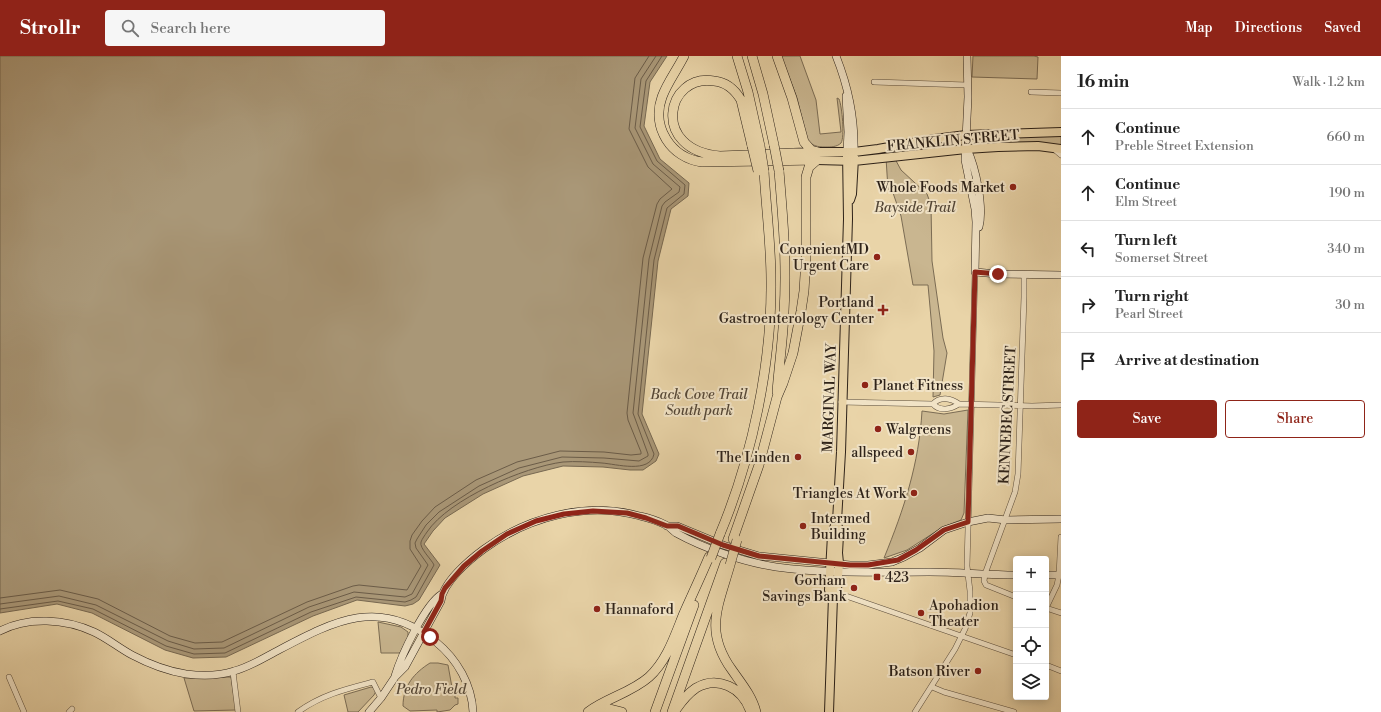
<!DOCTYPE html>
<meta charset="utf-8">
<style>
:root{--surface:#fff;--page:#f6f6f6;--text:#222;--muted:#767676;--line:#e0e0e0;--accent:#8f2418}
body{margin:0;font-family:"Libre Bodoni",serif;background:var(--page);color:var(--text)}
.controls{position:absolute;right:12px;bottom:12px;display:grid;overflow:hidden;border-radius:4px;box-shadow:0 2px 10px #0003}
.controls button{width:36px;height:36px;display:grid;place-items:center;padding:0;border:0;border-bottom:1px solid var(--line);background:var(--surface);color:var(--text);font:20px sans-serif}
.stop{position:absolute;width:12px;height:12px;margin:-9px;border:3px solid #8f2418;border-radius:50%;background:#fff}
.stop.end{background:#8f2418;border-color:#fff;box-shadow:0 1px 4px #0008}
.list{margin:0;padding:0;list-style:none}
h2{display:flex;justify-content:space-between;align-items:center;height:52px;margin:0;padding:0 16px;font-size:17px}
h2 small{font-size:13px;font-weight:400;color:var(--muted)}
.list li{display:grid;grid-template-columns:26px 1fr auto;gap:12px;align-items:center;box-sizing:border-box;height:56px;padding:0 16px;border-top:1px solid var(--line)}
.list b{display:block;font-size:15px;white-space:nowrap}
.list p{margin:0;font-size:13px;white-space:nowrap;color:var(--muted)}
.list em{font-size:13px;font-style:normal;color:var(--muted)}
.actions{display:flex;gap:8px;padding:12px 16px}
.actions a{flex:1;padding:9px 0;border:1px solid var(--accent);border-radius:4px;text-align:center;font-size:14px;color:var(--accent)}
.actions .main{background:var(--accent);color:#fff}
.icon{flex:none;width:22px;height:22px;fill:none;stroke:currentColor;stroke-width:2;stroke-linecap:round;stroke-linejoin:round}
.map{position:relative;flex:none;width:1061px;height:656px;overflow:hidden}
header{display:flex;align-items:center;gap:24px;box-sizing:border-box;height:56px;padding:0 20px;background:var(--accent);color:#fff}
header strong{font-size:19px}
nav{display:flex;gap:22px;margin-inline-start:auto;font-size:14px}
.search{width:280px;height:36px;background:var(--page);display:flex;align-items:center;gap:10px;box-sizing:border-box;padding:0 14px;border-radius:4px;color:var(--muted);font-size:15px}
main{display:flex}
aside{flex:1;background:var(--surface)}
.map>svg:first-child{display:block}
.green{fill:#c9b690;stroke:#7b6c54}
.water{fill:#a99777;stroke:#776851}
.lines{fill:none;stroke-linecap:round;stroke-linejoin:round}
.shore{stroke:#6b5c48;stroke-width:1}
.street-casing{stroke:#5c4e3d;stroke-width:6}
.secondary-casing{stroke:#2d2219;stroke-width:8}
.primary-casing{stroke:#2d2219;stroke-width:10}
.highway-casing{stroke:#2d2219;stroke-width:10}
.street{stroke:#f1e3c6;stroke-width:5}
.secondary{stroke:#f1e3c6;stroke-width:7}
.primary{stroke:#e9d4a8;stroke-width:8}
.highway{stroke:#e9d4a8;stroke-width:9}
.highway-bridge-casing{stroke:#2d2219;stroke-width:10;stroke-linecap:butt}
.highway-bridge{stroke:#e9d4a8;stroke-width:9}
.route{stroke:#8f2418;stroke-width:5}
.poi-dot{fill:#8f2418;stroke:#f1e3c6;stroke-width:1.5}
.labels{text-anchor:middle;stroke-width:4;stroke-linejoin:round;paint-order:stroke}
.street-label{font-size:14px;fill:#2d2219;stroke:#f1e3c6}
.poi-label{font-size:14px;fill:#2d2219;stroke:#f1e3c6;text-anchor:end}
.park-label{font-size:14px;font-style:italic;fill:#544737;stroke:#f1e3c6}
</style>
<header>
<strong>Strollr</strong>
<div class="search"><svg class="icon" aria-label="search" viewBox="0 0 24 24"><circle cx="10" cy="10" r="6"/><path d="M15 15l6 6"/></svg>Search here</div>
<nav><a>Map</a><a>Directions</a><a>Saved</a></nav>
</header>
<main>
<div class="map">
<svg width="1061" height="656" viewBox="0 0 1061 656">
<rect width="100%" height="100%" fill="#e9d4a8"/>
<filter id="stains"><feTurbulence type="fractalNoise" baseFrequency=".005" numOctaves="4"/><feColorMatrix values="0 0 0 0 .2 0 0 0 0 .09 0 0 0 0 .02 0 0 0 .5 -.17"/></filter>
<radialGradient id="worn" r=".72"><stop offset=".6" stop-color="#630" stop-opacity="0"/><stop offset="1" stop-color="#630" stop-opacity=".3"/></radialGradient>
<path class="green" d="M781,0h19l16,44 4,34 21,-2 -4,-34 2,1c3,7 6,38 2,44 -4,4 -10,4 -15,4 -9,0 -14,-1 -19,-8l-10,-41z
M973,0h61l4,1 -1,22 -65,-2z
M1061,79v10h-87l-1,-3 2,-3z
M947,84l8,1 1,3 -2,1 -80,12h-16l1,-2 28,-3 50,-9 5,-2z
M894,101l7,13 26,24 4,11 1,56 11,77 4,15 -7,42 -7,2 1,-46 -6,-66h-15l-12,-69 -9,-26 -4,-1 -2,-31z
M968,354l-4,103 -3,7 -18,7 -36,23 -23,8c20,-49 35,-94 38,-147l22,3z
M378,566l23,5 7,5v5l-8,16h-19z
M430,607h8l10,2 5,28h2v5h3v6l-3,1 -5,5 -13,2v-2l-27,1 -7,-5c0,-20 11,-33 27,-43z
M231,621l5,33 -42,1 -10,-33z
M371,631l3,1 2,3 -2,4 -16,17h-10l-4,-17z"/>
<path class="water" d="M0,0h667l-17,26 -6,44 16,33 29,24 -1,13 -17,13 -13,52 -16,153 17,40 -3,7 -13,9h-13l-27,-3 -40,-1 -40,10 -40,18 -38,24 -12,13 -9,13 16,21 -21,35 -6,4 -8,2 -48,-6 -44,16 -87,41 -33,1 -28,-8 -73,-37 -35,-9 -57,9z"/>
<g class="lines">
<path class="shore" d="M0,542l60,-8 38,9 72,37 25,7 27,-1 85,-40 46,-16 6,-1 48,5 14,-24 -11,-17v-8l2,-6 10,-14 13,-14 41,-27 41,-18 43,-11 44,1 27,3 10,-1v-2l-13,-32 -1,-7 16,-155 14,-54 3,-5 12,-10 -24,-22 -19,-38 6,-51 14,-22
M0,548l59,-8 37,9 72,36 26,8 30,-1 85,-41 45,-15 51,5 7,-3 16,-29 -12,-17 -1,-5 2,-4 9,-14 13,-13 40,-26 40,-18 43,-11 42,1 35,3 9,-5v-2l-15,-41 16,-154 13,-53 3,-4 14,-10 1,-5 -27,-23 -18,-36 6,-49 15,-23
M0,553l58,-8 35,8 73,37 28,8 31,-1 86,-41 45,-15 49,5 6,-2 5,-3 18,-32c-2,-5 -15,-17 -13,-23 1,-3 4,-7 6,-10 22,-33 97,-65 136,-70 12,-1 27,0 39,1 14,1 48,11 52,-9l-16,-40 16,-154 13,-52 17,-14 1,-9 -28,-24 -17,-34 6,-46 16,-25"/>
<defs>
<path id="street" d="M874,26l93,3
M1031,36l30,1
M1054,93l7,6
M841,346l92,2c7,-8 18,-6 26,0l73,2 29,-1
M933,348c7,8 18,5 26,0
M833,541l13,-1 170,59
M1016,541l-30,-12 -2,-4 1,-7 30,-82 3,-18 6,-177v-22
M1046,552l11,-23 2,-10 2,-38
M1046,552l15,5
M1046,609l15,6
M233,616l5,40
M9,621l15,35
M932,631l12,5 70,20
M69,656l3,-3
M298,656c23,-17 48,-23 75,-30l8,16
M915,656l40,-63 10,-20 5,-16v-22l-3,-25 8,-294"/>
<path id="secondary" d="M836,0c12,30 19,63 18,96
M967,0l1,41 -3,63 10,49 1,13 -1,50 23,2 63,1
M846,40l2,36 -1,20
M967,93c9,19 17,58 12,78
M667,470h10l46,19 36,11 91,9h18l24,-3 12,-5 16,-9 24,-18 24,-8 20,-4 18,2 55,-1
M1046,519h15
M0,575c28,-15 66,-12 94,1 13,6 25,16 38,23 17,9 35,16 54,19 16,2 33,2 48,-3 15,-4 28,-12 41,-19 57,-30 104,-57 161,-10 21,17 36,43 37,70
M395,620c6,-20 30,-72 47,-82
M369,656l12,-14 14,-21 10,-10 36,-66c2,-19 28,-41 43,-52 44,-32 102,-48 156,-33 9,2 18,5 26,9 4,2 7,6 10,8 29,16 68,29 100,34 51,7 102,5 153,5 29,0 58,3 87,3"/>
<path id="primary" d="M818,96h36l24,-3 57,-10 31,-4 95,-3
M817,104l37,1 112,-12 32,-2 40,-1 23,3
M850,144l2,-6 2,-36
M833,541l4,-7 2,-27 -1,-10 1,-18 -2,-14 4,-69 7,-233 -1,-67
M829,656l4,-115 -4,-7 3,-55 4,-13"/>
<path id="highway" d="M684,0c-7,14 -17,27 -22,41 -11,30 9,61 40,65l115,-2
M737,0l11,36 12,54
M752,0l11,38 11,51
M777,0l15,42 12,44 7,8 6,2
M752,90l-11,-46c-6,-10 -15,-18 -27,-19 -48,-8 -64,69 6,75l98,-4
M777,336c2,-27 6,-53 7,-80 3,-47 -1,-94 -5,-141
M720,478c32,-76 52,-171 51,-254 0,-36 -5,-73 -7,-109
M733,483l26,-74 18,-68 6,-14 10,-30 8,-42 3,-20 2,-33v-81l3,-10 8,-7
M730,509c-12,42 -26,66 2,105 9,13 20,26 24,42
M675,655c6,-9 12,-17 21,-23 22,-13 46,0 54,22
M588,656c18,-14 43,-19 61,-35 18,-16 26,-42 35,-64 8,-18 17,-37 25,-56
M597,656l13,-3 12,3
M655,656l39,-107
M672,656l53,-149"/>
</defs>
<use href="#street" class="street-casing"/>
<use href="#secondary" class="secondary-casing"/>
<use href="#primary" class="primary-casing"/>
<use href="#highway" class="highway-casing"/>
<use href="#street" class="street"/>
<use href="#secondary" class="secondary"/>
<use href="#primary" class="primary"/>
<use href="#highway" class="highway"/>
<defs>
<path id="highway-bridge" d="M774,89l5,26
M752,90l6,25
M760,90l4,25
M711,502l9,-24
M730,509l7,-25"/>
</defs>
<use href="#highway-bridge" class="highway-bridge-casing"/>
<use href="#highway-bridge" class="highway-bridge"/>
</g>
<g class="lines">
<path class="route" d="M430,581l-6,-5 17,-31 1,-7 3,-6 19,-22 18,-15 25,-17 29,-13 28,-7 29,-3 34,2 19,5 21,8h11l45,19 36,11 91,9h18l30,-5 18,-10 28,-20 24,-8 7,-250 23,2"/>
</g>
<g class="poi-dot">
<circle cx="1013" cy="131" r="4"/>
<circle cx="877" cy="201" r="4"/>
<path d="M881 248h4v4h4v4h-4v4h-4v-4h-4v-4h4z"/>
<circle cx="865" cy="329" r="4"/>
<circle cx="878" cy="373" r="4"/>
<circle cx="911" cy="396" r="4"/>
<circle cx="798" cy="401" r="4"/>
<circle cx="914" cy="437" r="4"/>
<circle cx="803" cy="470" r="4"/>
<rect x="873" y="517" width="8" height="8" rx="2"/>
<circle cx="854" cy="532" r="4"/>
<circle cx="597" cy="553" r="4"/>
<circle cx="921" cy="557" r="4"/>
<circle cx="978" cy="615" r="4"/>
</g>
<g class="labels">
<g class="street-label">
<text transform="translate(953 84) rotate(-5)" y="5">FRANKLIN STREET</text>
<text transform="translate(829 342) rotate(-88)" y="5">MARGINAL WAY</text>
<text transform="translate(1007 359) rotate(-87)" y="5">KENNEBEC STREET</text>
</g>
<g class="poi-label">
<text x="1005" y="136">Whole Foods Market</text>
<text x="869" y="198">ConenientMD<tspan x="869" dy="16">Urgent Care</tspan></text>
<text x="874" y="251">Portland<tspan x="874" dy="16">Gastroenterology Center</tspan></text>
<text x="873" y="334" text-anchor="start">Planet Fitness</text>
<text x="886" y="378" text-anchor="start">Walgreens</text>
<text x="903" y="401">allspeed</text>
<text x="790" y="406">The Linden</text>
<text x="906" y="442">Triangles At Work</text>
<text x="811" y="467" text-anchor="start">Intermed<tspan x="811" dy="16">Building</tspan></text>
<text x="885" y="526" text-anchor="start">423</text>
<text x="846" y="529">Gorham<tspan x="846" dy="16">Savings Bank</tspan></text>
<text x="929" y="554" text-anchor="start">Apohadion<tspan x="929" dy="16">Theater</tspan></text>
<text x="605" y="558" text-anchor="start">Hannaford</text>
<text x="970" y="620">Batson River</text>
</g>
<g class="park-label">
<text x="915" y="156">Bayside Trail</text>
<text x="699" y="343">Back Cove Trail<tspan x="699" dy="16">South park</tspan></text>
<text x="431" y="638">Pedro Field</text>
</g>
</g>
<rect width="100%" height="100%" filter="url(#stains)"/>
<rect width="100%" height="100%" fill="url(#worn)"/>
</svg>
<div class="controls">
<button>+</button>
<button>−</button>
<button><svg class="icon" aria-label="locate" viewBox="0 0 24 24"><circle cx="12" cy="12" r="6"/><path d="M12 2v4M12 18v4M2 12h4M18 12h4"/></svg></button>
<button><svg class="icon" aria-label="layers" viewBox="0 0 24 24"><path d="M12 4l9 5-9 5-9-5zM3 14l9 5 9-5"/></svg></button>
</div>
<div class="stop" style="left:430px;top:581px"></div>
<div class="stop end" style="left:998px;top:218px"></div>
</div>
<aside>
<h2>16 min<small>Walk · 1.2 km</small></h2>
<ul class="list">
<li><svg class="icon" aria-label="ahead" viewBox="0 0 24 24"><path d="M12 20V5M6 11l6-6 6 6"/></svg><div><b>Continue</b><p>Preble Street Extension</p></div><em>660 m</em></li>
<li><svg class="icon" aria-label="ahead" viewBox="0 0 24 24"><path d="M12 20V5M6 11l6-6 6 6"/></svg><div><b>Continue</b><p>Elm Street</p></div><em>190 m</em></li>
<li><svg class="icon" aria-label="left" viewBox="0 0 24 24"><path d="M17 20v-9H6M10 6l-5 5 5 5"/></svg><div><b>Turn left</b><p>Somerset Street</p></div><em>340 m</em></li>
<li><svg class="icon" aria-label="right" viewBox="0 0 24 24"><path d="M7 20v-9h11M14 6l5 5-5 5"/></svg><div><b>Turn right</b><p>Pearl Street</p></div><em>30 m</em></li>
<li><svg class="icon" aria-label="arrive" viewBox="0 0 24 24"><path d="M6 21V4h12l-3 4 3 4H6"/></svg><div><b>Arrive at destination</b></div></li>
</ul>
<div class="actions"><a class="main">Save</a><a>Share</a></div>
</aside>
</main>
